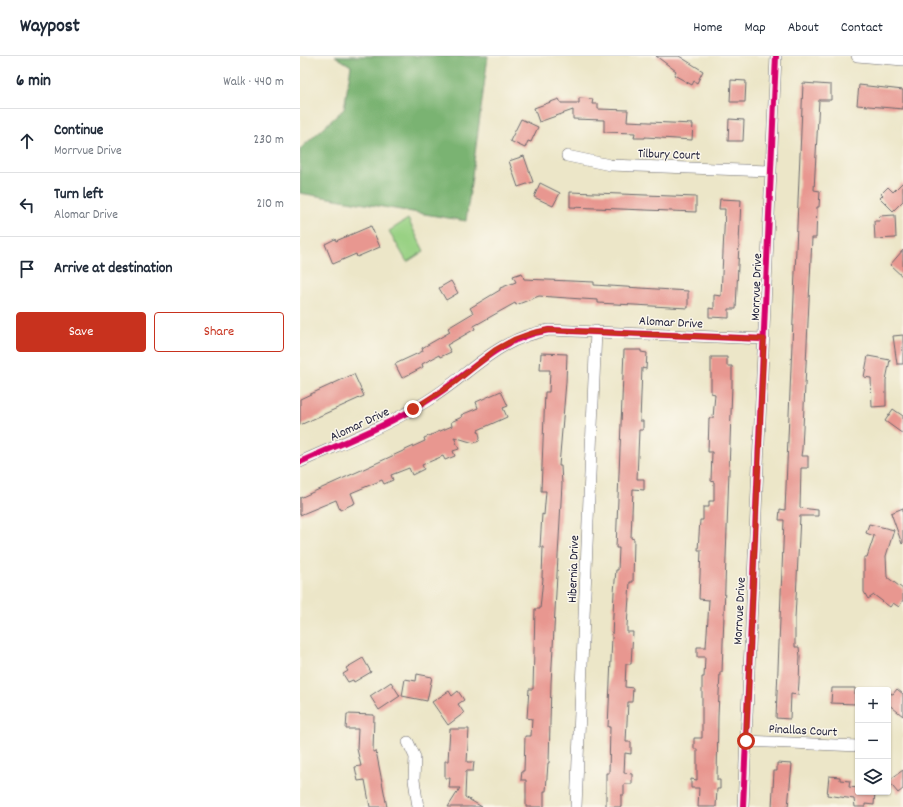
<!DOCTYPE html>
<meta charset="utf-8">
<style>
:root{--surface:#fff;--page:#f6f6f7;--text:#1f2937;--muted:#747a83;--line:#e0e1e3;--accent:#c8321e}
body{margin:0;font-family:Dekko,sans-serif;background:var(--page);color:var(--text)}
.controls{position:absolute;right:12px;bottom:12px;display:grid;overflow:hidden;border-radius:4px;box-shadow:0 1px 3px #0004}
.controls button{width:36px;height:36px;display:grid;place-items:center;padding:0;border:0;border-bottom:1px solid var(--line);background:var(--surface);color:var(--text);font:20px sans-serif}
.stop{position:absolute;width:12px;height:12px;margin:-9px;border:3px solid #c8321e;border-radius:50%;background:#fff}
.stop.end{background:#c8321e;border-color:#fff;box-shadow:0 1px 4px #0008}
.list{margin:0;padding:0;list-style:none}
h2{display:flex;justify-content:space-between;align-items:center;height:52px;margin:0;padding:0 16px;font-size:17px}
h2 small{font-size:13px;font-weight:400;color:var(--muted)}
.list li{display:grid;grid-template-columns:26px 1fr auto;gap:12px;align-items:center;box-sizing:border-box;height:64px;padding:0 16px;border-top:1px solid var(--line)}
.list b{display:block;font-size:15px;white-space:nowrap}
.list p{margin:0;font-size:13px;white-space:nowrap;color:var(--muted)}
.list em{font-size:13px;font-style:normal;color:var(--muted)}
.actions{display:flex;gap:8px;padding:12px 16px}
.actions a{flex:1;padding:9px 0;border:1px solid var(--accent);border-radius:4px;text-align:center;font-size:14px;color:var(--accent)}
.actions .main{background:var(--accent);color:#fff}
.icon{flex:none;width:22px;height:22px;fill:none;stroke:currentColor;stroke-width:2;stroke-linecap:round;stroke-linejoin:round}
.map{position:relative;flex:none;width:603px;height:751px;overflow:hidden}
header{display:flex;align-items:center;gap:24px;box-sizing:border-box;height:56px;padding:0 20px;background:var(--surface);border-bottom:1px solid var(--line)}
header strong{font-size:19px}
nav{display:flex;gap:22px;margin-inline-start:auto;font-size:14px}
main{display:flex}
aside{flex:1;background:var(--surface)}
.map>svg:first-child{display:block}
.green{fill:#99d184;stroke:#5e7a60}
.forest{fill:#7ab372;stroke:#4e6a56}
.building{fill:#e89790}
.lines{fill:none;stroke-linecap:round;stroke-linejoin:round}
.street-casing{stroke:#69676c;stroke-width:12}
.street{stroke:#fff;stroke-width:11}
.cycleway-casing{stroke:#fbf7ec;stroke-width:8}
.cycleway{stroke:#d6006c;stroke-width:6}
.route{stroke:#c8321e;stroke-width:5}
.labels{text-anchor:middle;stroke-width:3;stroke-linejoin:round;paint-order:stroke}
.street-label{font-size:13px;fill:#22223b;stroke:#fbf7ec}
</style>
<header>
<strong>Waypost</strong>
<nav><a>Home</a><a>Map</a><a>About</a><a>Contact</a></nav>
</header>
<main>
<aside>
<h2>6 min<small>Walk · 440 m</small></h2>
<ul class="list">
<li><svg class="icon" aria-label="ahead" viewBox="0 0 24 24"><path d="M12 20V5M6 11l6-6 6 6"/></svg><div><b>Continue</b><p>Morrvue Drive</p></div><em>230 m</em></li>
<li><svg class="icon" aria-label="left" viewBox="0 0 24 24"><path d="M17 20v-9H6M10 6l-5 5 5 5"/></svg><div><b>Turn left</b><p>Alomar Drive</p></div><em>210 m</em></li>
<li><svg class="icon" aria-label="arrive" viewBox="0 0 24 24"><path d="M6 21V4h12l-3 4 3 4H6"/></svg><div><b>Arrive at destination</b></div></li>
</ul>
<div class="actions"><a class="main">Save</a><a>Share</a></div>
</aside>
<div class="map">
<svg width="603" height="751" viewBox="0 0 603 751">
<rect width="100%" height="100%" fill="#fbf7ec"/>
<filter id="ink" filterUnits="userSpaceOnUse"><feTurbulence type="fractalNoise" baseFrequency=".025" numOctaves="2"/><feDisplacementMap in="SourceGraphic" scale="8" xChannelSelector="R" yChannelSelector="G"/><feConvolveMatrix kernelMatrix="1 2 1 2 8 2 1 2 1" color-interpolation-filters="sRGB"/></filter>
<filter id="wash" filterUnits="userSpaceOnUse"><feTurbulence type="fractalNoise" baseFrequency=".012" numOctaves="4" result="noise"/><feDisplacementMap in="SourceGraphic" scale="16" xChannelSelector="R" yChannelSelector="G"/><feGaussianBlur stdDeviation="0.9" result="paint"/><feColorMatrix in="noise" values="0 0 0 0 0 0 0 0 0 0 0 0 0 0 0 0 0 1.4 0 .05"/><feComposite in="paint" operator="in"/></filter>
<g filter="url(#wash)">
<rect width="100%" height="100%" fill="#ece6c8"/>
<path class="green" d="M108,163l16,32 -17,11 -18,-31z"/>
<path class="forest" d="M35,0h153l-22,165 -166,-28v-44l44,-40 7,-43z"/>
<g id="blocks">
<path class="building" d="M356,0h23l24,15 -6,12 -3,-2 -2,4 -18,-10 2,-4z
M431,24l15,1 -1,21h-15z
M503,27l28,2v15h-12l-5,90 6,1 -1,16h-2l-1,31h-4l-10,211 -1,7h7v12h-7l-1,40 18,2v6h-18l-5,103v28h4l1,10 -1,25 -1,13 -7,-1 -1,25 -14,-1 8,-198h-5l1,-11 5,1z
M559,29l44,5v19l-46,-4z
M279,42l14,1 -1,5h6v5l30,1 -1,11 66,3 -1,16 -47,-3v1h-11l1,-5 -31,-1v-12l-31,-1v-9l-34,12 -5,-14 25,-9 2,4h18z
M221,63l17,8 -7,15 -3,-1 -3,7 -15,-7z
M429,63l15,1 -1,21h-15z
M224,100l9,26 -15,5 -9,-26z
M603,126v19l-10,10 -13,-13 3,-3 -2,-1 7,-7 5,5z
M240,127l20,10 -7,13 -19,-9z
M270,136l126,5v15l-126,-5z
M420,143l21,1 -5,109h-7v9l-20,-1v-9l5,1v-14l7,1 4,-87h-6z
M595,159l1,23 -21,1 -1,-18h6l-1,-5z
M71,170l9,21 -23,10 -1,-3 -23,10 -8,-20 10,-5 1,2z
M603,194v27l-13,-12z
M222,217l2,6 70,3v3l94,6v17l-90,-5v-3l-16,-1 -43,-3 -23,9 -1,-2 -41,23 1,3 -28,16 4,7 -11,5 -1,-2 -17,9 1,3 -21,11 -7,-14 28,-13 -1,-3 28,-16 -2,-4 25,-15 -3,-5 30,-18v-2l16,-6 -3,-6z
M151,225l7,12 -12,7 -7,-12z
M603,279v29h-6l-4,-28z
M324,294h17v2l6,1 -1,16 -4,-1 -2,53h3v9h-4l-2,49h7v11l-11,-1 -2,49 3,1 -1,43h-3l-3,44v6h6l-2,32h-5l-1,23 8,1 -1,14h-4l-2,40h5v12l-6,-1 -1,20 8,1v10h-8v11h-3v12h-15v-34h3l1,-46h-2l6,-135 2,-22h2l1,-22h-3z
M241,297l26,1 -1,28 -7,84h2l1,18 -11,199 -2,80h-1l-2,28h-2v16h-18v-27h-5l1,-9h2l1,-35h6l1,-17 -5,-1 2,-29h4l2,-80h5l3,-31h-1l1,-31h-3l2,-33 2,1 2,-24h-5l4,-99h4l1,-22h-10z
M568,300l22,4 -4,20v26l-14,1 -1,-29 -7,-1z
M411,301h16v9h5v19l-10,287h-2l-2,44 -1,64h3v9h-3l-1,18h-18l1,-19h-8v-9l6,1v-31h-3v-11h8v-61h2l1,-20h-8v-10h9l2,-29 1,-18 -10,-1 2,-49h-3l2,-30h3v-13h6v-6h5v-19l-3,-1 1,-29h-4l1,-34h4l2,-24 -4,-1z
M54,318l10,22 -64,29v-26z
M201,335l7,15 -5,2 4,9 -29,13 2,7 -1,4 -5,2 -20,-6 5,12 -6,2 2,5 -10,4 -2,-4 -21,9 2,4 -12,6 -3,-7 -18,7 2,5 -9,4 -2,-4 -31,13 4,10 -15,7 -4,-10 -36,15v-17l125,-57 -1,-3 28,-12 -1,-4 11,-5 -1,-2 17,-7 -2,-6z
M593,353l10,7v18l-18,-13z
M603,452v35l-1,1 -11,-31z
M569,468l25,6 -8,26 1,21 16,12v11l-4,7 -6,-4 -3,4 -16,-12 -6,4 -4,-7v-35h3l7,-21 -8,-3z
M63,602l8,14 -17,10 -1,-2 -5,2 -5,-8 5,-3 -2,-3z
M117,618l15,3 -5,24 -25,-5 3,-17 11,2z
M91,626l9,14 -21,14 -9,-14z
M532,632h23v16l-24,-1z
M597,633l6,5v22l-15,-12v-11l5,1z
M149,635l3,5 6,-5 6,9 -6,4 6,9 -16,12 -16,-23z
M47,658l27,1 -1,37 3,-1 11,56h-17l-5,-27 -7,1 -3,-14 6,-1 -4,-17 1,-20h-12z
M150,673h19l-2,33h7l-1,9h-7l-1,26 17,10h-34l12,-19h-11l1,-10h-5v-17h3z
M477,707l15,1 -4,43h-16l2,-36h3z
M603,714v19l-5,4 -10,-12z
M529,720l11,1v3l10,1 -1,6 9,1v4h17l-1,13 -9,-1v3h-10l-1,-8 -27,-4z"/>
</g>
</g>
<g filter="url(#ink)">
<use href="#blocks" fill-opacity="0" stroke="#69676c" stroke-width="1"/>
<g class="lines">
<defs>
<path id="street" d="M557,0l46,4
M267,100l43,9 161,6
M0,406c42,-19 87,-36 127,-61 44,-27 68,-62 122,-71l215,9
M446,685l112,5
M108,686l7,15 -1,23 4,27
M276,751l20,-476
M443,751l33,-751"/>
</defs>
<use href="#street" class="street-casing"/>
<use href="#street" class="street"/>
<defs>
<path id="cycleway" d="M0,406c42,-19 87,-36 127,-61 44,-27 68,-62 122,-71l215,9
M443,751l33,-751"/>
</defs>
<use href="#cycleway" class="cycleway-casing"/>
<use href="#cycleway" class="cycleway"/>
</g>
</g>
<g class="lines" filter="url(#ink)">
<path class="route" d="M113,353l41,-26 41,-33 20,-11 17,-6 16,-3 216,9 -18,402"/>
</g>
<g class="labels">
<g class="street-label">
<text transform="translate(369 97) rotate(2)" y="5">Tilbury Court</text>
<text transform="translate(455 231) rotate(-88)" y="5">Morrvue Drive</text>
<text transform="translate(371 265) rotate(3)" y="5">Alomar Drive</text>
<text transform="translate(59 367) rotate(-25)" y="5">Alomar Drive</text>
<text transform="translate(272 513) rotate(-88)" y="5">Hibernia Drive</text>
<text transform="translate(438 555) rotate(-87)" y="5">Morrvue Drive</text>
<text transform="translate(503 673) rotate(3)" y="5">Pinallas Court</text>
</g>
</g>
</svg>
<div class="controls">
<button>+</button>
<button>−</button>
<button><svg class="icon" aria-label="layers" viewBox="0 0 24 24"><path d="M12 4l9 5-9 5-9-5zM3 14l9 5 9-5"/></svg></button>
</div>
<div class="stop" style="left:446px;top:685px"></div>
<div class="stop end" style="left:113px;top:353px"></div>
</div>
</main>
